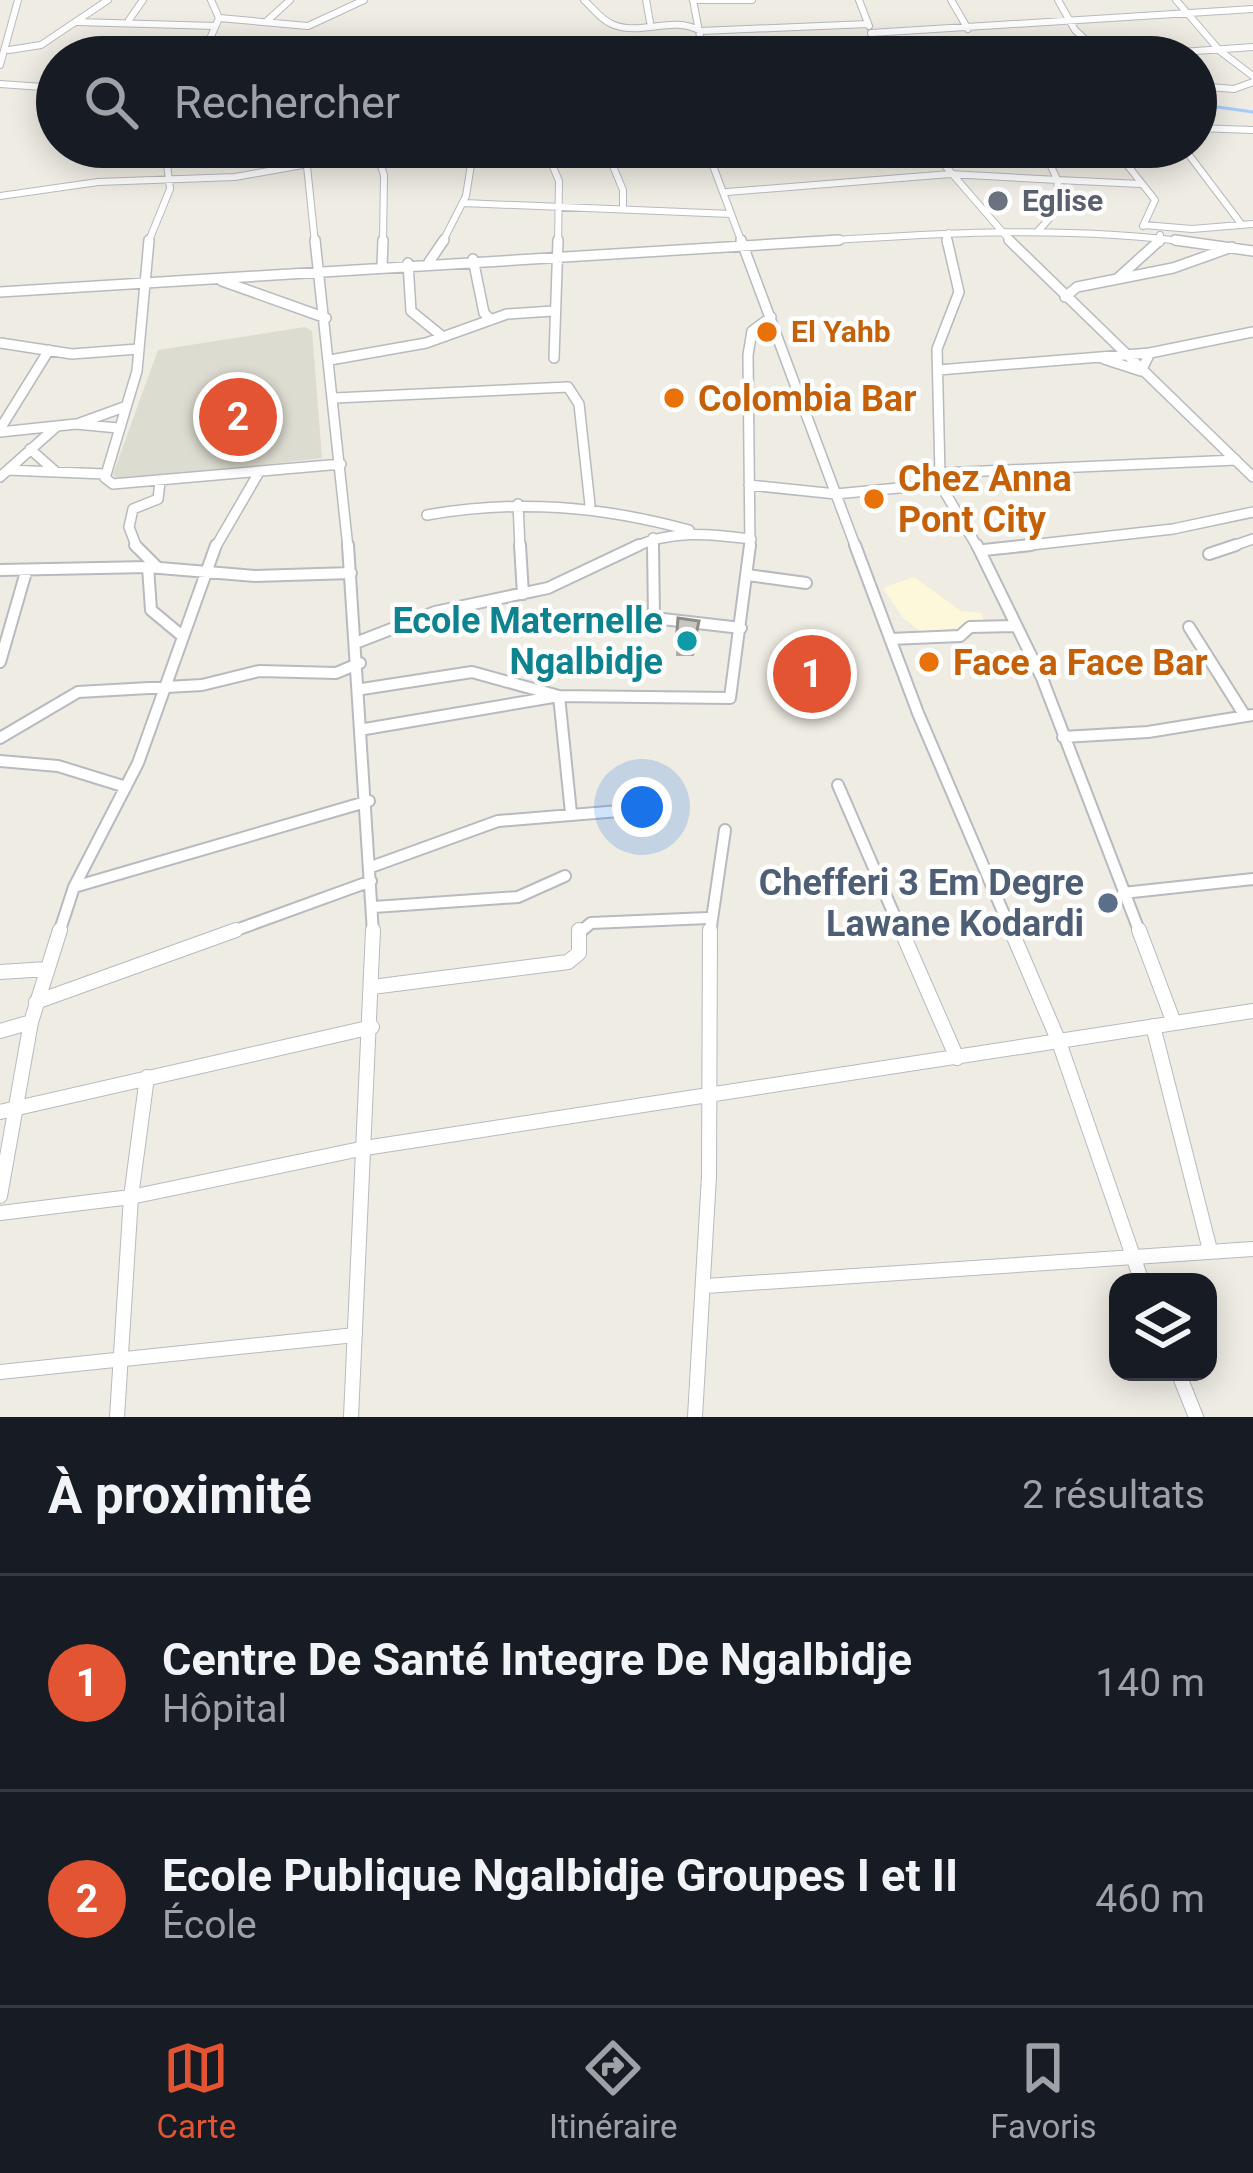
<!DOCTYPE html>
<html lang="fr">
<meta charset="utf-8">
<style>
:root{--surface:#171b24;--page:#20242c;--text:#f1f3f6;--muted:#9ea1a6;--line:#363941;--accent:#e35433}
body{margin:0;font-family:Roboto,sans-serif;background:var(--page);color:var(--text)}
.controls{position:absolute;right:36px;bottom:36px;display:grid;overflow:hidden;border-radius:24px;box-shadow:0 6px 30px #0003}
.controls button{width:108px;height:108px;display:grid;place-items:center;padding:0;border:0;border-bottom:3px solid var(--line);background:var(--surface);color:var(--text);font:60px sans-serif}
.you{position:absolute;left:642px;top:807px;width:42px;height:42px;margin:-30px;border:9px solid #fff;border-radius:50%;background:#1a73e8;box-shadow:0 0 0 18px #1a73e833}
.badge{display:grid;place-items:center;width:78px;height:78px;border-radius:50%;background:var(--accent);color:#fff;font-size:39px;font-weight:700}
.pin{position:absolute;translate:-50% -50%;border:6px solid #fff;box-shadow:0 3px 12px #0006}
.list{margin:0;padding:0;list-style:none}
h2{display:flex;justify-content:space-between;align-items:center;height:156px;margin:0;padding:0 48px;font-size:51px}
h2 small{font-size:39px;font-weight:400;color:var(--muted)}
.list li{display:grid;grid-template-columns:78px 1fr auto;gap:36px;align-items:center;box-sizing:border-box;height:216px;padding:0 48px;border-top:3px solid var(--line)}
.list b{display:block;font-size:45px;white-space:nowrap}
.list p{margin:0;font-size:39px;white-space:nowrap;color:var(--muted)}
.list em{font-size:39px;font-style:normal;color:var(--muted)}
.icon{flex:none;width:66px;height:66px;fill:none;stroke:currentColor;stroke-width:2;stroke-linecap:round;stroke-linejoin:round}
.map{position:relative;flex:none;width:1253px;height:1417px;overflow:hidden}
.search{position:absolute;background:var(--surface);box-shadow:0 6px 30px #0003;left:36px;right:36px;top:36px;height:132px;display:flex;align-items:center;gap:30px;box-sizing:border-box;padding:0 42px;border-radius:66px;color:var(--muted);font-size:45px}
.sheet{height:588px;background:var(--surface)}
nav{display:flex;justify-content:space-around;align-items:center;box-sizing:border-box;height:168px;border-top:3px solid var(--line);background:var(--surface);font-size:33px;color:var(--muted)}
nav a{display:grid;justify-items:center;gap:6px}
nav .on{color:var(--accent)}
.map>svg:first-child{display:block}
.commercial{fill:#fdf8d9}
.education{fill:#dddcd1}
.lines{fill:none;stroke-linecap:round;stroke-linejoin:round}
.stream{stroke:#a5ccfc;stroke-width:3}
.street-far3-casing{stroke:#b8babf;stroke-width:8}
.street-far2-casing{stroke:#b8babf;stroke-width:12}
.street-far1-casing{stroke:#b8babf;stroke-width:14}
.street-casing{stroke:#b8babf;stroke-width:16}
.street-far3{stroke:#fff;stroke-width:6}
.street-far2{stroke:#fff;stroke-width:9}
.street-far1{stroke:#fff;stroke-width:10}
.street{stroke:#fff;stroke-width:14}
.wall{fill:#acaaa5}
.building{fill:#c8c6c0;stroke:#8c8b86;stroke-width:3}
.worship-dot{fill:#6b7280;stroke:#fff;stroke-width:4.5}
.food-dot{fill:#e8710a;stroke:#fff;stroke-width:4.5}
.culture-dot{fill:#0f9aa8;stroke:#fff;stroke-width:4.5}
.service-dot{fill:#5c6f8a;stroke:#fff;stroke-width:4.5}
.labels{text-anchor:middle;stroke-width:9;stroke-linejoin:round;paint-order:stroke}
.far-worship-label{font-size:30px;font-weight:bold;fill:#5b616d;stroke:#fff;text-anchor:start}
.far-food-label{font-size:30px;font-weight:bold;fill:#c56008;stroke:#fff;text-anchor:start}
.food-label{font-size:36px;font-weight:bold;fill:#c56008;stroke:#fff;text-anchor:start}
.culture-label{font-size:36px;font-weight:bold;fill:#0d838f;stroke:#fff;text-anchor:end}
.service-label{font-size:36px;font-weight:bold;fill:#4e5e75;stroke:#fff;text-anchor:end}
</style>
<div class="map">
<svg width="1253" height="1417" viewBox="0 0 1253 1417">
<rect width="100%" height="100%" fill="#eeece3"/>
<path class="commercial" d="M914,577l47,34 20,2 4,11 -63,9 -19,-15 -20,-30z"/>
<path class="education" d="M305,327l7,4 10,127 -204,23 -5,-7 45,-124z"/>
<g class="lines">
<path class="stream" d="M1196,104l57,8"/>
<defs>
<path id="street-far3" d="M584,0c9,8 18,21 30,25 30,11 57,-10 87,6l167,-7
M646,0l4,22
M859,0l10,26
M951,0l17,29
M1058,0l17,30 29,27
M1176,0l44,51 33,25
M219,18l89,8 56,-26
M129,20l14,-20
M267,21l23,-21
M77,22l138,4
M871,33l382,-24
M9,50l32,-5 67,-45
M704,56l174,-4
M202,57l17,-39 -8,-18
M704,57l-11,-57h59
M1109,57l144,-10
M0,65l18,-65
M0,84l57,4
M1196,86l38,3 19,-7
M1196,128l57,2
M305,147l10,96
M605,147l18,43v19
M706,147l36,96
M929,147l83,96
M1042,147l14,30
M1113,147l42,53 -12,26
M1183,147l59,78
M545,148l14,33 -1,62
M379,160l5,15 -1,68
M727,192l223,-18 108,6
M0,196l98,-14 137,-5 73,-13 252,-17
M463,203l268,11
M1144,225l48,4 61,-5
M1039,230l16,-18 3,-32 83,4
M1160,235v8
M148,243l22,-54 -3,-25 9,-17
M442,243l24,-47 7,-44
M791,243c136,-9 269,-19 405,0
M946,243l3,-10"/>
<path id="street-far2" d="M149,240l-12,131 -32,107 8,6 228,-20
M315,240l33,308
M741,240l115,308
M1009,240l244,237
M1175,240l78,11
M473,259l11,54 7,7
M429,262l15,-22
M408,263l3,48 32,26
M382,266l1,-26
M1118,278l42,-38
M222,281l104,37
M0,292l839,-52
M1065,297l12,-10 96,-19 59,-21
M0,343l72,11 66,-5
M554,358l4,-118
M1104,359l37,12 9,-18 103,-21
M330,360l96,-17 81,-29 46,-3
M938,370l212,-17
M335,398l233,-11 11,17 11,101
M80,423l44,-16
M0,429l49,-79
M0,432l76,-8 42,4
M30,449l26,23
M8,470l97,4
M940,473l296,-13
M940,475l-3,-126 22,-57 -12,-52
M0,477l56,-50
M749,485l87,9 104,-10 38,64
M518,504l2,44
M427,515c91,-16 173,-9 262,15
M653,538v10
M137,548l-8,-21 4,-18 25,-10 2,-17
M215,548l43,-74
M633,548c38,-19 77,-14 118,-9
M750,548l-2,-193 4,-24 19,-14
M1004,548l169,-19 80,-17
M1227,548l26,-9"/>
<path id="street-far1" d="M135,545l22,22
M348,545l25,388
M520,545l3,49
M653,545l1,73 87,10
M855,545l63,168 94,220
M977,545l65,133 98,255
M984,550l47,-5
M1209,554l27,-9
M148,567l3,43 30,25
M0,570l148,-3 107,9 96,-3
M748,575l58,8
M1189,627l56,89
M890,639l70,-3 10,-9 45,-1
M358,642l77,-30 113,-24 91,-43
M0,662l26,-90
M362,689l110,-17 87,24 12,117
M365,729l194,-33 171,2 20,-153
M1063,737l85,-5 105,-17
M0,738l78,-46 124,-7 57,-14 77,2 24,-10
M0,761l58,5 68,21
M838,785l64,148
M371,867l127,-46 157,-13
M74,887l295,-86
M1123,893l130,-14
M374,907l144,-10 47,-21
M59,933l15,-46 64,-124 78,-218
M228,933l143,-52
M579,933l12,-10 117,-5
M710,933l15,-103"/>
<path id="street" d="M901,930l56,128
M1011,930l48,112 83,240
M1139,930l35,93
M0,972l47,-3
M372,987l196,-25 11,-9v-23
M36,1002l200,-72
M1153,1026l57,224
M0,1031l31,-9
M0,1112l372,-85
M0,1196l31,-174 29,-92
M0,1213l131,-16 234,-49 888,-137
M706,1286l547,-37
M0,1372l355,-37
M1178,1372l18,45
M117,1417l14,-220 16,-120
M351,1417l22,-487
M695,1417l14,-241 1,-246"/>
</defs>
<use href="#street-far3" class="street-far3-casing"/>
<use href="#street-far2" class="street-far2-casing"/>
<use href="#street-far1" class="street-far1-casing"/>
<use href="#street" class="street-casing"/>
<use href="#street-far3" class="street-far3"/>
<use href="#street-far2" class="street-far2"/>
<use href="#street-far1" class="street-far1"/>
<use href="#street" class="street"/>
</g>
<path class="wall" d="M678,618l21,3 -5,35h-18z
M792,639l43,23 -3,24 -39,1 -4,-24z"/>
<path class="building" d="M678,618l21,3 -5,23h-18z
M830,638l5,24 -39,1 -4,-24z"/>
<circle class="worship-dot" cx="998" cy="201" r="12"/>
<g class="food-dot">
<circle cx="767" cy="332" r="12"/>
<circle cx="674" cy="398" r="12"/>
<circle cx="874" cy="499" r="12"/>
<circle cx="929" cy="662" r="12"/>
</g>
<circle class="culture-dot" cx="687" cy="641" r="12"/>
<circle class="service-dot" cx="1108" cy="903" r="12"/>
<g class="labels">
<g class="far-worship-label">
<text x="1022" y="211">Eglise</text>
</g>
<g class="far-food-label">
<text x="791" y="342">El Yahb</text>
</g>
<g class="food-label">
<text x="698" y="411">Colombia Bar</text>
<text x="898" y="491">Chez Anna<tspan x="898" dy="41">Pont City</tspan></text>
<text x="953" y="675">Face a Face Bar</text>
</g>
<g class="culture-label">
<text x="663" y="633">Ecole Maternelle<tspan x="663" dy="41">Ngalbidje</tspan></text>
</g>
<g class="service-label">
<text x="1084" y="895">Chefferi 3 Em Degre<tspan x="1084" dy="41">Lawane Kodardi</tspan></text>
</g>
</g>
</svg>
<div class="controls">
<button><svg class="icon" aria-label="layers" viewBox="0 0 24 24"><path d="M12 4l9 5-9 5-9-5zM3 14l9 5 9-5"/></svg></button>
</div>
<div class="you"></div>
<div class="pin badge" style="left:812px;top:674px">1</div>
<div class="pin badge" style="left:238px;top:417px">2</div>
<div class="search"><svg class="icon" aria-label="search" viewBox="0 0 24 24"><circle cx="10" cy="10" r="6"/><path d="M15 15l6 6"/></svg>Rechercher</div>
</div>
<section class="sheet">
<h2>À proximité<small>2 résultats</small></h2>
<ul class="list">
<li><span class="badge">1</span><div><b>Centre De Santé Integre De Ngalbidje</b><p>Hôpital</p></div><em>140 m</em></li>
<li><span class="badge">2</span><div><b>Ecole Publique Ngalbidje Groupes I et II</b><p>École</p></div><em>460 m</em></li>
</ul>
</section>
<nav>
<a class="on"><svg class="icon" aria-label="map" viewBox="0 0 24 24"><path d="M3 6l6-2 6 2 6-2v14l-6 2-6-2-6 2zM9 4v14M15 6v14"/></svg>Carte</a>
<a><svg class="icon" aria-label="directions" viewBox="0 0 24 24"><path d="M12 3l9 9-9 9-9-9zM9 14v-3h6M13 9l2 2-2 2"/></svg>Itinéraire</a>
<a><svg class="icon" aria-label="saved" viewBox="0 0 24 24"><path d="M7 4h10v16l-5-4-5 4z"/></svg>Favoris</a>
</nav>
